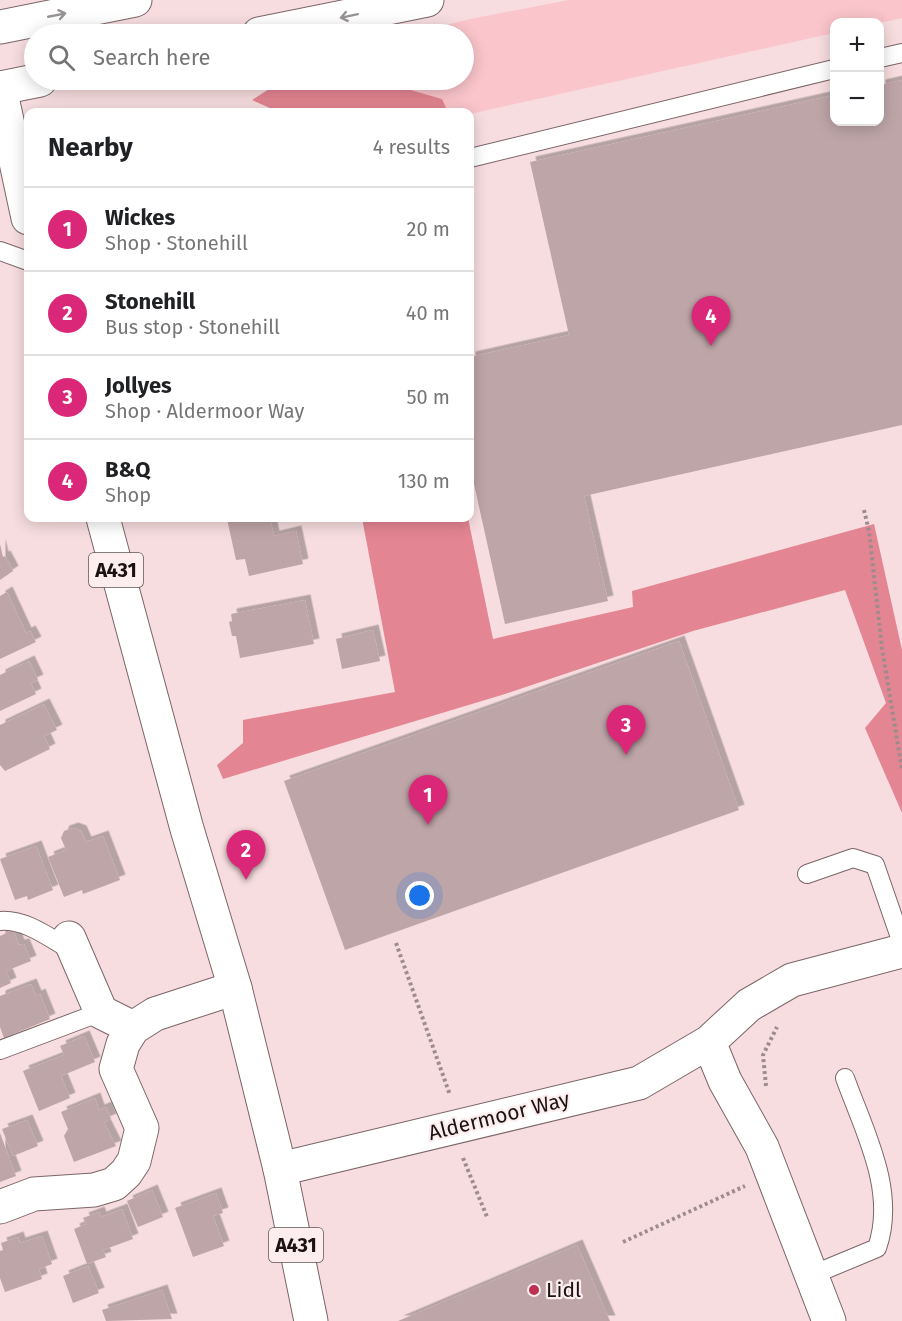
<!DOCTYPE html>
<meta charset="utf-8">
<style>
:root{--surface:#fff;--page:#f2f2f2;--text:#202124;--muted:#757577;--line:#e0e0e0;--accent:#db2777}
body{margin:0;font-family:"Fira Sans",sans-serif;background:var(--page);color:var(--text)}
.controls{position:absolute;right:18px;top:18px;display:grid;overflow:hidden;border-radius:12px;box-shadow:0 3px 15px #0003}
.controls button{width:54px;height:54px;display:grid;place-items:center;padding:0;border:0;border-bottom:2px solid var(--line);background:var(--surface);color:var(--text);font:30px sans-serif}
.you{position:absolute;left:420px;top:896px;width:21px;height:21px;margin:-15px;border:4px solid #fff;border-radius:50%;background:#1a73e8;box-shadow:0 0 0 9px #1a73e833}
.badge{display:grid;place-items:center;width:39px;height:39px;border-radius:50%;background:var(--accent);color:#fff;font-size:20px;font-weight:700}
.pin{position:absolute;translate:-50% -50px;filter:drop-shadow(0 2px 3px #0008)}
.pin::after{content:'';position:absolute;top:32px;width:21px;height:18px;background:inherit;clip-path:polygon(0 0,100% 0,50% 100%)}
.list{margin:0;padding:0;list-style:none}
h2{display:flex;justify-content:space-between;align-items:center;height:78px;margin:0;padding:0 24px;font-size:26px}
h2 small{font-size:20px;font-weight:400;color:var(--muted)}
.list li{display:grid;grid-template-columns:39px 1fr auto;gap:18px;align-items:center;box-sizing:border-box;height:84px;padding:0 24px;border-top:2px solid var(--line)}
.list b{display:block;font-size:22px;white-space:nowrap}
.list p{margin:0;font-size:20px;white-space:nowrap;color:var(--muted)}
.list em{font-size:20px;font-style:normal;color:var(--muted)}
.icon{flex:none;width:33px;height:33px;fill:none;stroke:currentColor;stroke-width:2;stroke-linecap:round;stroke-linejoin:round}
.map{position:relative;flex:none;width:902px;height:1321px;overflow:hidden}
.search{position:absolute;background:var(--surface);box-shadow:0 3px 15px #0003;left:24px;top:24px;width:450px;height:66px;display:flex;align-items:center;gap:15px;box-sizing:border-box;padding:0 21px;border-radius:33px;color:var(--muted);font-size:22px}
.panel{position:absolute;background:var(--surface);box-shadow:0 3px 15px #0003;left:24px;top:108px;width:450px;height:414px;border-radius:12px}
.map>svg:first-child{display:block}
.green{fill:#fac5cb}
.forest{fill:#e38592}
.building{fill:#bea5a8;filter:url(#shadow)}
.lines{fill:none;stroke-linecap:round;stroke-linejoin:round}
.lane-casing{stroke:#7b6567;stroke-width:20}
.street-casing{stroke:#7b6567;stroke-width:35}
.primary-casing{stroke:#7b6567;stroke-width:35}
.highway-casing{stroke:#7b6567;stroke-width:35}
.path{stroke:#9e8c8d;stroke-width:4;stroke-dasharray:3 3;stroke-linecap:butt}
.lane{stroke:#fff;stroke-width:18}
.street{stroke:#fff;stroke-width:33}
.primary{stroke:#fff;stroke-width:33}
.highway{stroke:#fff;stroke-width:33}
.oneway{stroke:#989495}
.poi-dot{fill:#be2f54;stroke:#fdedee;stroke-width:2}
.labels{text-anchor:middle;stroke-width:4.5;stroke-linejoin:round;paint-order:stroke}
.shield{fill:#fdedee;stroke:#5e5455;stroke-width:1.5}
.shield-label{font-size:20px;font-weight:bold;fill:#1a1213}
.street-label{font-size:21px;fill:#1a1213;stroke:#fdedee}
.poi-label{font-size:21px;fill:#1a1213;stroke:#fdedee;text-anchor:start}
</style>
<div class="map">
<svg width="902" height="1321" viewBox="0 0 902 1321">
<defs>
<filter id="shadow"><feDropShadow dx="5.5" dy="-5.5" stdDeviation="0" flood-color="#0004"/></filter>
</defs>
<rect width="100%" height="100%" fill="#f7dddf"/>
<path class="green" d="M569,0h333v18l-22,5 -46,-1v11l-364,81 -22,-2 -7,-13 -65,-19h88v-46h-53l59,-15z"/>
<path class="forest" d="M283,80h93l66,19 6,13h-169l-27,-12z
M362,518h106l25,121 140,-32 -1,-16 242,-67 28,126v163l-37,-85 21,-25 -41,-113 -152,41 -188,63 -282,85 -6,-14 26,-22v-23l152,-28z"/>
<path class="building" d="M902,80v345l-318,71 24,105 -103,23 -35,-158v-109l99,-22 -39,-173 304,-67v27h46v-37z
M233,518h37l4,18 22,-5 7,33 -54,12 -4,-17 -9,1 -9,-41z
M0,544l3,13 2,-1 8,15 -13,9z
M7,592l19,41 4,-2 6,11 -36,17v-63z
M305,600l9,44 -74,14 -4,-22h-4l-3,-14 3,-1 -1,-7z
M373,630l7,31 -38,8 -6,-30z
M679,641l60,169 -394,140 -61,-169z
M29,661l9,19 -7,3 5,11 -36,17v-36z
M44,704l13,26 -13,6 6,13 -45,22 -5,-6v-40z
M73,828l8,3 5,11 17,-6 17,44 -37,14 -1,-4 -18,7 -16,-40 18,-7 -5,-12 3,-7z
M36,846l17,44 -25,10 -1,-4 -12,4 -15,-41z
M13,930l6,15 5,-1 7,17 -25,10 5,12 -11,5v-52z
M31,984l5,12 4,-2 10,25 -46,19 -4,-11v-31z
M84,1036l11,26 -34,14 9,22 -31,13 -16,-40 41,-16 -4,-9z
M95,1098l4,12 7,-3 5,12 -7,3 12,24 -42,16 -10,-26 4,-7 -7,-17z
M27,1120l11,26 -25,10 -11,-27z
M0,1133l16,43 -16,6z
M152,1190l11,27 -25,10 -11,-26z
M216,1193l7,20 -10,3 11,30 -31,11 -18,-49z
M122,1209l11,30 -30,11 3,7 -19,7 -13,-35 12,-5 -3,-6 16,-6 2,5z
M42,1236l10,28 -13,5 3,10 -37,13 -5,-14v-27l3,-1 -2,-7 17,-6 2,6z
M577,1245l33,76h-212z
M88,1266l11,27 -26,10 -10,-27z
M162,1290l10,29 -66,2 -4,-11z"/>
<g class="lines">
<defs>
<path id="lane" d="M880,58l22,-5
M470,158l364,-89
M0,251l28,10
M807,874l46,-16 22,7 27,78
M0,921c27,-2 51,18 74,31
M0,1050l101,-38
M812,1275l65,-27c20,-57 -13,-117 -32,-170"/>
<path id="street" d="M69,938l32,74 32,16
M709,1042l16,39 37,66 67,174
M280,1169l359,-86 70,-41 40,-37 43,-25 110,-29
M0,1207l34,-13 60,-4 20,-6 12,-11 8,-12 8,-33 -26,-59 7,-25 10,-16 22,-14 80,-26"/>
<path id="primary" d="M0,88l28,130
M103,518l84,311 48,159 45,181 31,152"/>
<path id="highway" d="M0,27l135,-27
M259,34l168,-34
M0,88l40,-8"/>
</defs>
<use href="#lane" class="lane-casing"/>
<use href="#street" class="street-casing"/>
<use href="#primary" class="primary-casing"/>
<use href="#highway" class="highway-casing"/>
<path class="path" d="M864,510l5,21 13,117 20,122
M396,943l54,152
M766,1086l-3,-31 14,-28
M463,1158l24,59
M623,1242l122,-56"/>
<use href="#lane" class="lane"/>
<use href="#street" class="street"/>
<use href="#primary" class="primary"/>
<use href="#highway" class="highway"/>
</g>
<defs><path id="oneway-shaft" d="M-6 0H5M1.5-3L5.5 0L1.5 3" fill="none" stroke-width="1.6" stroke-linecap="round" stroke-linejoin="round" transform="scale(1.5)"/></defs>
<g class="oneway">
<use href="#oneway-shaft" transform="translate(57 15) rotate(-11)"/>
<use href="#oneway-shaft" transform="translate(349 16) rotate(168)"/>
</g>
<circle class="poi-dot" cx="534" cy="1290" r="6"/>
<g class="labels">
<g class="shield">
<rect x="89" y="553" width="54" height="34" rx="4.5"/>
<rect x="269" y="1228" width="54" height="34" rx="4.5"/>
</g>
<g class="shield-label">
<text x="116" y="577">A431</text>
<text x="296" y="1252">A431</text>
</g>
<g class="street-label">
<text transform="translate(499 1116) rotate(-14)" y="7">Aldermoor Way</text>
</g>
<g class="poi-label">
<text x="546" y="1297">Lidl</text>
</g>
</g>
</svg>
<div class="controls">
<button>+</button>
<button>−</button>
</div>
<div class="you"></div>
<div class="pin badge" style="left:428px;top:825px">1</div>
<div class="pin badge" style="left:246px;top:880px">2</div>
<div class="pin badge" style="left:626px;top:755px">3</div>
<div class="pin badge" style="left:711px;top:346px">4</div>
<div class="search"><svg class="icon" aria-label="search" viewBox="0 0 24 24"><circle cx="10" cy="10" r="6"/><path d="M15 15l6 6"/></svg>Search here</div>
<section class="panel">
<h2>Nearby<small>4 results</small></h2>
<ul class="list">
<li><span class="badge">1</span><div><b>Wickes</b><p>Shop · Stonehill</p></div><em>20 m</em></li>
<li><span class="badge">2</span><div><b>Stonehill</b><p>Bus stop · Stonehill</p></div><em>40 m</em></li>
<li><span class="badge">3</span><div><b>Jollyes</b><p>Shop · Aldermoor Way</p></div><em>50 m</em></li>
<li><span class="badge">4</span><div><b>B&amp;Q</b><p>Shop</p></div><em>130 m</em></li>
</ul>
</section>
</div>
